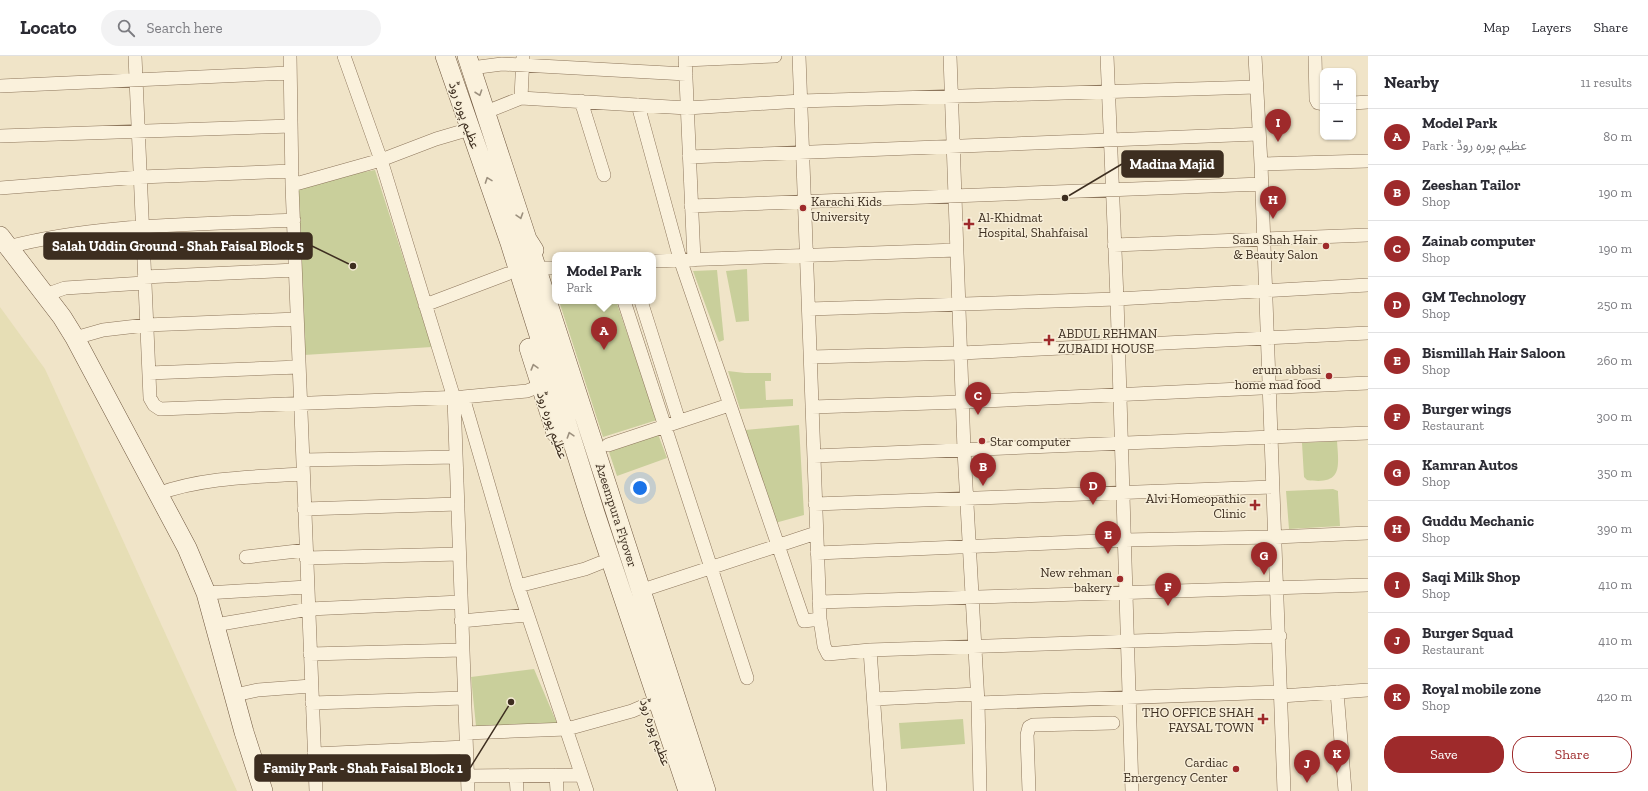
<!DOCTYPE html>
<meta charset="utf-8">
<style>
:root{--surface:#fff;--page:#f2f2f3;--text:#2b2b33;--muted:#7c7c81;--line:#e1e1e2;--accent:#9e2a2b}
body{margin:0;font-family:"Zilla Slab","Noto Sans Arabic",serif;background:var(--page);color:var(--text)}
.controls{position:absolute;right:12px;top:12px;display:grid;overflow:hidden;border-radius:8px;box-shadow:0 1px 3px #0004}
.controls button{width:36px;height:36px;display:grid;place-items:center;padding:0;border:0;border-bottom:1px solid var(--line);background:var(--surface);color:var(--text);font:20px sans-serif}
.you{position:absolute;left:640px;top:432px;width:14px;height:14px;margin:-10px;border:3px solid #fff;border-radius:50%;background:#1a73e8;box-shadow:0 0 0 6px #1a73e833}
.badge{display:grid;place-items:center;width:26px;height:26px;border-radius:50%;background:var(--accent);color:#fff;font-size:13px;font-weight:700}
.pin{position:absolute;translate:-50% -33px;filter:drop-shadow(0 1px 2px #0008)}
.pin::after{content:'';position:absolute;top:21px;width:14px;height:12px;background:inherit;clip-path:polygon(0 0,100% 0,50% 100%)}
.popup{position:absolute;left:552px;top:196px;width:104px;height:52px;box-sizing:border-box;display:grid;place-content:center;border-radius:8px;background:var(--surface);filter:drop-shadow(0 1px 3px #0005);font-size:13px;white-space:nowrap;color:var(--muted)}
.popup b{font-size:15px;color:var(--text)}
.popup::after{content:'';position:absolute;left:50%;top:100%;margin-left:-8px;border:8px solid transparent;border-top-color:var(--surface)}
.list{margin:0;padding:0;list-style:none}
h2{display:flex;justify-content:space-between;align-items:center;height:52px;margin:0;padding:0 16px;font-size:17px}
h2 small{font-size:13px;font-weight:400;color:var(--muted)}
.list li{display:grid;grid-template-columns:26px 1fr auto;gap:12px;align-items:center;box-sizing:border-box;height:56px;padding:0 16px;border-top:1px solid var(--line)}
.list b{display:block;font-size:15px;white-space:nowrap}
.list p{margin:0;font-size:13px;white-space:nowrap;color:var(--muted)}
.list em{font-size:13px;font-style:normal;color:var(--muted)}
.actions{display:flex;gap:8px;padding:12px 16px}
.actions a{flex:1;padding:9px 0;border:1px solid var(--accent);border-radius:16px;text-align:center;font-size:14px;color:var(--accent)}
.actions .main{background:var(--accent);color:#fff}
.icon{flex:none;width:22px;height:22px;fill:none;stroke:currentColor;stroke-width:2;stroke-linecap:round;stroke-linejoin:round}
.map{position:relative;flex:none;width:1368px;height:735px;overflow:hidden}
header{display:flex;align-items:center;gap:24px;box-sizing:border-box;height:56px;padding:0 20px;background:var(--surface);border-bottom:1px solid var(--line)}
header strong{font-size:19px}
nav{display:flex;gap:22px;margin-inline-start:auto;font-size:14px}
.search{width:280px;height:36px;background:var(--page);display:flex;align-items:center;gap:10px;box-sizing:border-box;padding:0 14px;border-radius:22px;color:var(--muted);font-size:15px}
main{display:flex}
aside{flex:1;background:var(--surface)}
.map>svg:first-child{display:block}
.farmland{fill:#e6deb5}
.green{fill:#c9cf9b}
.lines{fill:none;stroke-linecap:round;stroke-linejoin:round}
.street-casing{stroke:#8d765c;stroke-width:14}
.secondary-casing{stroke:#6f573f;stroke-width:20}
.street{stroke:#faf1dc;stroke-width:13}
.secondary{stroke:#faf1dc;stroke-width:19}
.oneway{stroke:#9c907e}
.poi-dot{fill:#9e2a2b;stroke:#f7eed8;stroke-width:1.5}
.labels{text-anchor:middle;stroke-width:3;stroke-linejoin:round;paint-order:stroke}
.street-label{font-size:13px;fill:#3d2e20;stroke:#f7eed8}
.poi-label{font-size:13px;fill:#3d2e20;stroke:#f7eed8;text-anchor:end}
.leader{fill:none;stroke:#3d2e20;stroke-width:1.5}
.callout-dot{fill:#3d2e20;stroke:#f7eed8;stroke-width:1.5}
.callout{fill:#3d2e20;stroke:#3d2e20;stroke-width:1.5}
.callout-label{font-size:14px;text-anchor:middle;font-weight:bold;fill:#fff}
</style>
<header>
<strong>Locato</strong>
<div class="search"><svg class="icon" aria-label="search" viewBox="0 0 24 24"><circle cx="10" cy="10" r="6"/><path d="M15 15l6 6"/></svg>Search here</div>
<nav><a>Map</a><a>Layers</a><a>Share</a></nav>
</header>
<main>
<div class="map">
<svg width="1368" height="735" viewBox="0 0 1368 735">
<rect width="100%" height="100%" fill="#f0e4c8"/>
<path class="farmland" d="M0,251l45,62 192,422h-237z"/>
<path class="green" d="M375,114l57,177 -128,8 -7,-171z
M747,213l2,52 -13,1 -10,-51z
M717,214l7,70 -5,2 -26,-71z
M559,245h57l41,119 -54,17z
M728,315l17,2h26v8h-6l1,19 27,-1v7l-53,3z
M799,369l5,90 -29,8 -30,-93z
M658,378l9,24 -50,18 -8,-24z
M1337,385c2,28 5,44 -30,39l-3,-3 -2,-34z
M1333,433l5,2v3l2,32 -51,3 -3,-38z
M534,613l25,59 -83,-2 -5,-49z
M963,663l2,25 -64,5 -2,-26z"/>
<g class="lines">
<defs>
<path id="street" d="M135,0l15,342 4,7 6,4 303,-12 64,-6 13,-5
M290,0l2,129 24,606
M344,0l37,104 73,238 14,393
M685,0l9,204
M799,0l21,563 4,27 4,8 42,-4 10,141
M950,0l14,394 14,253 2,88
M1107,0l10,243 15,492
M1255,0l6,108 23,627
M1315,0l1,43 2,4 5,1
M685,4l90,-4
M471,12l31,-4 184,10
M0,30l290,-13
M521,42l166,10 114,-7 455,-14
M581,45l23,74
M1353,47l15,-1
M638,49l42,154 124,362 16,-2
M486,56l35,-14 2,-42
M0,80l291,-10
M689,101l569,-23
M1261,108l107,-3
M292,129l89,-25 55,-21 34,-10
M0,132l140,-11 152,-6
M691,150l571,-22
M1114,189l254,-10
M8,191c92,-24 191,-22 286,-27
M653,205l304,-11
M545,212h10
M144,221l151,-7
M45,239l20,-7 79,-5
M624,245l123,377
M641,245l38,120
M425,249l82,-31
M809,253l308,-10 251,-14
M75,282l28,-8 43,-5 151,-6
M811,301l150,-4 407,-20
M149,317l150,-6
M463,341l55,189 69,205
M812,351l150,-5 406,-19
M608,389l121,-40
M814,400l554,-23
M303,404l153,-3
M157,438c47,-17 97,-17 146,-20
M815,448l458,-17
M304,453l154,-5
M817,497l308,-13 150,-3 93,-4
M246,501l60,-7
M306,502l153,-4
M518,530l67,-17 15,-6
M649,532l167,-55
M206,537l101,-6
M819,546l549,-17
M461,565l66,-6
M215,569l94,-16 152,-7
M870,594l410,-14
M310,598l152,-4
M1337,636l8,99
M235,639l23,-5 53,-4
M1281,640l87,-6
M874,643l103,-5
M312,647l152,-5
M978,647l303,-11
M466,677l101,-4 65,-18 14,-6
M314,698l152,-7
M556,719l1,16
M467,720l114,-1
M516,720l1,15
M1029,735l-2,-56 2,-8 4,-2 80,-2"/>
<path id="secondary" d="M445,0l65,187 85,270 93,278
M467,0l60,183 7,11
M0,180l62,81 13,21 112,210 19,45 38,139 19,59
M527,183l179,552
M529,292l27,85"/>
</defs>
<use href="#street" class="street-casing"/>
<use href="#secondary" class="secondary-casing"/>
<use href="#street" class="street"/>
<use href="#secondary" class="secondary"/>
</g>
<defs><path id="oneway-chevron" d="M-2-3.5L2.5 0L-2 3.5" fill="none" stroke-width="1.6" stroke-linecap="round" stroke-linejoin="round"/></defs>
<g class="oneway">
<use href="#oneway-chevron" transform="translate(479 37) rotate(71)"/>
<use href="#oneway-chevron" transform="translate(488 124) rotate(-110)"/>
<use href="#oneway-chevron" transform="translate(520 160) rotate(72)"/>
<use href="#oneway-chevron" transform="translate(534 311) rotate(-106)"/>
<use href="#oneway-chevron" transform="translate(570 379) rotate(-108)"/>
</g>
<g class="poi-dot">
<circle cx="803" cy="152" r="4"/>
<path d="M967 162h4v4h4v4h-4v4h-4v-4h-4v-4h4z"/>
<circle cx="1326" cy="190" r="4"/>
<path d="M1047 278h4v4h4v4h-4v4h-4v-4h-4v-4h4z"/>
<circle cx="1329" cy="320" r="4"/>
<circle cx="982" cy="385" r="4"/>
<path d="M1253 443h4v4h4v4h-4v4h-4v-4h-4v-4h4z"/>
<circle cx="1120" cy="523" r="4"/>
<path d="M1261 657h4v4h4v4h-4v4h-4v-4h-4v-4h4z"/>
<circle cx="1236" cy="713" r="4"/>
</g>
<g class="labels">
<g class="street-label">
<text transform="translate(465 59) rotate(71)" y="5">عظیم پورہ روڈ</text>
<text transform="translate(553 369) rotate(71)" y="5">عظیم پورہ روڈ</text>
<text transform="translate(617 459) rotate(72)" y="5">Azeempura Flyover</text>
<text transform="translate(656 676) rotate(71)" y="5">عظیم پورہ روڈ</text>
</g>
<g class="poi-label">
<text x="811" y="150" text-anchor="start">Karachi Kids<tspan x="811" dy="15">University</tspan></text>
<text x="978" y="166" text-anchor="start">Al-Khidmat<tspan x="978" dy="15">Hospital, Shahfaisal</tspan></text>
<text x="1318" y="188">Sana Shah Hair<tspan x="1318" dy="15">&amp; Beauty Salon</tspan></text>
<text x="1058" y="282" text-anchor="start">ABDUL REHMAN<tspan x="1058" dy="15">ZUBAIDI HOUSE</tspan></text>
<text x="1321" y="318">erum abbasi<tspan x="1321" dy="15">home mad food</tspan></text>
<text x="990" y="390" text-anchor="start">Star computer</text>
<text x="1246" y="447">Alvi Homeopathic<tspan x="1246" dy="15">Clinic</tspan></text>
<text x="1112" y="521">New rehman<tspan x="1112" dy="15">bakery</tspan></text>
<text x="1254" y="661">THO OFFICE SHAH<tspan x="1254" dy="15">FAYSAL TOWN</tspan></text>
<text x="1228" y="711">Cardiac<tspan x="1228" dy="15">Emergency Center</tspan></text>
</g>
</g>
<path class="leader" d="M1065 142L1122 108M353 210L312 190M511 646L470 712"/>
<g class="callout-dot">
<circle cx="1065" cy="142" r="4"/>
<circle cx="353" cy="210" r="4"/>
<circle cx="511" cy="646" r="4"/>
</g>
<g class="callout">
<rect x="1122" y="95" width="101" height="26" rx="4"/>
<rect x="44" y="177" width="268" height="26" rx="4"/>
<rect x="255" y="699" width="215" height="26" rx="4"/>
</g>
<g class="callout-label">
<text x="1172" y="113">Madina Majid</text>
<text x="178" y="195">Salah Uddin Ground - Shah Faisal Block 5</text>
<text x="363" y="717">Family Park - Shah Faisal Block 1</text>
</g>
</svg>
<div class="controls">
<button>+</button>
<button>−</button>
</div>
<div class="you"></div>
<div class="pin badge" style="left:604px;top:294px">A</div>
<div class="popup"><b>Model Park</b>Park</div>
<div class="pin badge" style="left:983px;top:430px">B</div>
<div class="pin badge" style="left:978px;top:359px">C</div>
<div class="pin badge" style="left:1093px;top:449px">D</div>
<div class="pin badge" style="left:1108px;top:498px">E</div>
<div class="pin badge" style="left:1168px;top:550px">F</div>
<div class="pin badge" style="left:1264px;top:519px">G</div>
<div class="pin badge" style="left:1273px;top:163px">H</div>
<div class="pin badge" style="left:1278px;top:86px">I</div>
<div class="pin badge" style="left:1307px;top:727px">J</div>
<div class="pin badge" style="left:1337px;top:717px">K</div>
</div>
<aside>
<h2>Nearby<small>11 results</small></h2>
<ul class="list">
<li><span class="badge">A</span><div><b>Model Park</b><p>Park · عظیم پورہ روڈ</p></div><em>80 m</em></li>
<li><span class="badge">B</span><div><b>Zeeshan Tailor</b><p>Shop</p></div><em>190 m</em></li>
<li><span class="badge">C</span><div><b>Zainab computer</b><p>Shop</p></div><em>190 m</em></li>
<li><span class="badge">D</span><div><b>GM Technology</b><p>Shop</p></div><em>250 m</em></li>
<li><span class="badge">E</span><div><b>Bismillah Hair Saloon</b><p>Shop</p></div><em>260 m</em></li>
<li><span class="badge">F</span><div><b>Burger wings</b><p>Restaurant</p></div><em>300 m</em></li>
<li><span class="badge">G</span><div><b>Kamran Autos</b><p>Shop</p></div><em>350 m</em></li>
<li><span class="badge">H</span><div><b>Guddu Mechanic</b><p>Shop</p></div><em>390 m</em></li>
<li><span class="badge">I</span><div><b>Saqi Milk Shop</b><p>Shop</p></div><em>410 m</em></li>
<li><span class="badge">J</span><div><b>Burger Squad</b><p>Restaurant</p></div><em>410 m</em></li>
<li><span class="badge">K</span><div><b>Royal mobile zone</b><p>Shop</p></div><em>420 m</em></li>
</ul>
<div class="actions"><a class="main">Save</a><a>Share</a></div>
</aside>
</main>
